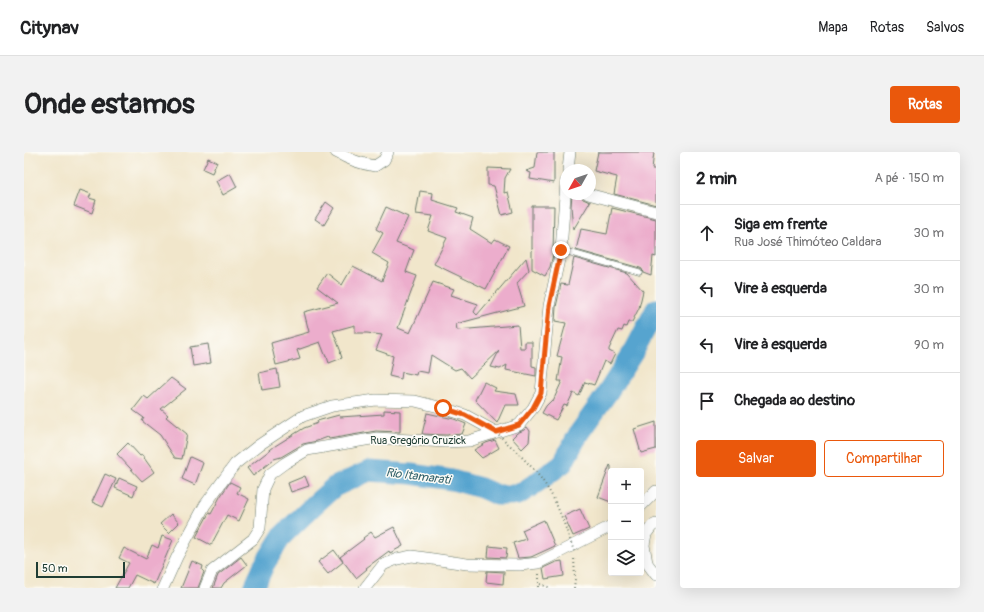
<!DOCTYPE html>
<html lang="pt">
<meta charset="utf-8">
<style>
:root{--surface:#fff;--page:#f2f2f2;--text:#202124;--muted:#757577;--line:#e0e0e0;--accent:#ea580c}
body{margin:0;font-family:Pangolin,sans-serif;background:var(--page);color:var(--text)}
.controls{position:absolute;right:12px;bottom:12px;display:grid;overflow:hidden;border-radius:4px;box-shadow:0 4px 16px #0002}
.controls button{width:36px;height:36px;display:grid;place-items:center;padding:0;border:0;border-bottom:1px solid var(--line);background:var(--surface);color:var(--text);font:20px sans-serif}
.compass{position:absolute;left:536px;top:12px;width:36px;height:36px;border-radius:50%;background:var(--surface);box-shadow:0 4px 16px #0002;rotate:230deg}
.scale{position:absolute;left:12px;bottom:10px;width:89px;box-sizing:border-box;padding-left:4px;border:2px solid #1f3d34;border-top:0;font-size:11px;line-height:14px;white-space:nowrap;color:#1f3d34;-webkit-text-stroke:3px #fdfcf7;paint-order:stroke}
.stop{position:absolute;width:12px;height:12px;margin:-9px;border:3px solid #ea580c;border-radius:50%;background:#fff}
.stop.end{background:#ea580c;border-color:#fff;box-shadow:0 1px 4px #0008}
.list{margin:0;padding:0;list-style:none}
h2{display:flex;justify-content:space-between;align-items:center;height:52px;margin:0;padding:0 16px;font-size:17px}
h2 small{font-size:13px;font-weight:400;color:var(--muted)}
.list li{display:grid;grid-template-columns:26px 1fr auto;gap:12px;align-items:center;box-sizing:border-box;height:56px;padding:0 16px;border-top:1px solid var(--line)}
.list b{display:block;font-size:15px;white-space:nowrap}
.list p{margin:0;font-size:13px;white-space:nowrap;color:var(--muted)}
.list em{font-size:13px;font-style:normal;color:var(--muted)}
.actions{display:flex;gap:8px;padding:12px 16px}
.actions a{flex:1;padding:9px 0;border:1px solid var(--accent);border-radius:4px;text-align:center;font-size:14px;color:var(--accent)}
.actions .main{background:var(--accent);color:#fff}
.icon{flex:none;width:22px;height:22px;fill:none;stroke:currentColor;stroke-width:2;stroke-linecap:round;stroke-linejoin:round}
.map{position:relative;flex:none;width:632px;height:436px;overflow:hidden;border-radius:4px}
header{display:flex;align-items:center;gap:24px;box-sizing:border-box;height:56px;padding:0 20px;background:var(--surface);border-bottom:1px solid var(--line)}
header strong{font-size:19px}
nav{display:flex;gap:22px;margin-inline-start:auto;font-size:14px}
.intro{display:flex;align-items:center;justify-content:space-between;box-sizing:border-box;height:96px;padding:0 24px}
h1{margin:0;font-size:28px}
.button{padding:10px 18px;border-radius:4px;background:var(--accent);color:#fff;font-size:14px;font-weight:700}
main{display:flex;gap:24px;padding:0 24px}
aside{flex:1;background:var(--surface);border-radius:4px;box-shadow:0 4px 16px #0002}
.map>svg:first-child{display:block}
.lines{fill:none;stroke-linecap:round;stroke-linejoin:round}
.river{stroke:#56a4cf;stroke-width:21}
.building{fill:#ecadcc}
.lane-casing{stroke:#687869;stroke-width:7}
.street-casing{stroke:#687869;stroke-width:12}
.path{stroke:#687869;stroke-width:2;stroke-dasharray:1 3;stroke-linecap:butt}
.lane{stroke:#fff;stroke-width:5.5}
.street{stroke:#fff;stroke-width:11}
.path-bridge{stroke:#687869;stroke-width:2;stroke-dasharray:1 3;stroke-linecap:butt}
.route{stroke:#ea580c;stroke-width:5}
.labels{text-anchor:middle;stroke-width:3;stroke-linejoin:round;paint-order:stroke}
.street-label{font-size:11px;fill:#1f3d34;stroke:#fdfcf7}
.water-label{font-size:12px;font-style:italic;fill:#32616a;stroke:#fdfcf7}
</style>
<header>
<strong>Citynav</strong>
<nav><a>Mapa</a><a>Rotas</a><a>Salvos</a></nav>
</header>
<div class="intro"><h1>Onde estamos</h1><a class="button">Rotas</a></div>
<main>
<div class="map">
<svg width="632" height="436" viewBox="0 0 632 436">
<rect width="100%" height="100%" fill="#fdfcf7"/>
<filter id="ink" filterUnits="userSpaceOnUse"><feTurbulence type="fractalNoise" baseFrequency=".025" numOctaves="2"/><feDisplacementMap in="SourceGraphic" scale="8" xChannelSelector="R" yChannelSelector="G"/><feConvolveMatrix kernelMatrix="1 2 1 2 8 2 1 2 1" color-interpolation-filters="sRGB"/></filter>
<filter id="wash" filterUnits="userSpaceOnUse"><feTurbulence type="fractalNoise" baseFrequency=".012" numOctaves="4" result="noise"/><feDisplacementMap in="SourceGraphic" scale="16" xChannelSelector="R" yChannelSelector="G"/><feGaussianBlur stdDeviation="0.9" result="paint"/><feColorMatrix in="noise" values="0 0 0 0 0 0 0 0 0 0 0 0 0 0 0 0 0 1.4 0 .05"/><feComposite in="paint" operator="in"/></filter>
<g filter="url(#wash)">
<rect width="100%" height="100%" fill="#f1e6cb"/>
<g class="lines">
<path class="river" d="M230,436l10,-23 18,-29 32,-31 20,-18 35,-16 42,3 41,6 29,8 16,7h21l18,-12 27,-20 16,-30 27,-38 28,-44 22,-42"/>
</g>
<g id="blocks">
<path class="building" d="M513,0h17v31l-24,-4 1,-6 -5,-2 9,-3z
M574,0h56l-2,17h4v36l-42,-11 3,-17 -23,-6z
M184,6l9,4 -5,11 -9,-4z
M464,16l22,1 -5,9 -1,15 4,-1 5,20 -11,3 -8,-29 -6,-1z
M206,21l7,14 -14,8 -7,-14z
M56,38l11,4 -2,4 7,2 -4,13 -18,-7z
M396,39l13,2 -1,7 26,8 -2,4 17,6 -3,11 22,14 3,-4 14,7 -23,43 -52,-25 13,-26 -19,-7 5,-15 -17,-2z
M548,42l9,1 2,4 7,3 -17,28 -2,-24z
M302,50l8,6 -10,17 -9,-6z
M508,54h22l-1,49 -3,12 -5,9 -13,-7v-18l1,-2h-1z
M362,55l22,10 -12,26 18,7 -8,22 11,4 -19,52 12,5 23,-51 21,7 -3,6 27,9 -4,8 3,3 49,-57 3,12 -12,13 7,23 -68,18 1,6 61,-5 2,23h5v-6h7v24l4,1v9l-30,-6 1,-5 -7,4 -9,-2 8,-16 -29,27 -9,-10 -6,2 -24,-15 -3,18 -11,-2 -1,4 -14,-3 -1,7 -12,-3 4,-20 -17,-6 6,-15 -15,-2h-12v-8l-22,6 8,21h-1l2,6 -13,5 -2,-6h-1l-6,-15 -23,8 3,9 -24,6 -5,-22 38,-11 -5,-20 34,-9 -21,-16 10,-14 15,12 11,-19 29,15 7,-18 -17,-10 11,-20 -7,-4z
M588,56l44,11v38l-3,-1 -2,19 -8,-3 -1,-3 -2,-1 -64,-18 5,-21 26,5z
M550,106l53,15 16,18 -4,17 -7,14h-4l-2,5 -2,-1 -2,5 -4,-1 -9,19v2l6,3 -5,10 -6,-3 -10,24 -9,-3 -6,14 -6,-3 -6,13 -3,-1 -8,15 -14,-7 4,-7 6,-6 1,1 9,-20h-4l4,-24 -5,-1 9,-33 -11,-2 1,-14 5,-23 7,1z
M184,192l3,19 -18,3 -3,-19z
M253,217l3,18 -18,3 -3,-17z
M147,226l15,11 -25,20 7,6 -2,2 21,17 -5,25 -7,-1 -15,-23 -18,-14 2,-3 -11,-8 11,-14 4,3z
M460,230l12,6 -2,3 22,3 3,11h-14l-8,18 -22,-23z
M360,258l16,1v21l-24,-1 -47,8 -1,-2 -11,4 -14,3 -22,13 -7,2 -21,17 -6,-8 28,-22 29,-18 14,-5 -1,-2 22,-6 1,2 44,-3z
M403,261l27,6 12,5 -4,10 -10,1 -3,-1 -1,1h-3l-23,-1z
M632,270v27l-15,4 -7,-24z
M503,275l3,4 -1,11 -7,7 -10,-11 5,-5 7,-3z
M471,288l4,8 -17,10 -8,-8 12,-7z
M104,291l12,13 2,-1 12,17 -12,9 -25,-27z
M166,305l13,6 -8,22 -13,-6z
M586,313l1,1v36l-13,-5z
M81,322l11,5 -13,28 -11,-5z
M281,324l4,10 -18,6 -3,-9z
M95,326l18,8 -4,10 -18,-8z
M206,330l10,5 -3,6 12,6 -10,22 -12,-6 -16,30 -15,-8 13,-24 2,1 9,-17z
M556,357l9,20 -16,7 -9,-20z
M147,362l8,9 -10,10 -9,-9z
M520,368l11,26 -24,11 -13,1 -5,-15 13,-4 -4,-9z
M370,375l9,19 -13,7 -1,-2 -23,17 1,1 -11,9 -16,-21 24,-18 -1,-1 8,-6 4,5z
M138,384l11,4 -19,44 -19,-9 -7,13h-13l14,-25 -10,-5 5,-10 22,11 6,-14 6,3z
M465,394l18,2 -1,10 -18,-1z
M310,398l9,12 -15,12 -10,-12z
M217,405l6,8 -23,18 -3,5h-8l5,-13z
M168,409l11,5 -1,4 2,2 -6,16h-17z
M538,409l2,15 -19,3 -2,-11 13,-6z
M463,419l17,1 -1,12 -17,-2z"/>
</g>
</g>
<g filter="url(#ink)">
<use href="#blocks" fill-opacity="0" stroke="#687869" stroke-width="1"/>
<g class="lines">
<defs>
<path id="lane" d="M537,98l78,22"/>
<path id="street" d="M312,0c12,7 25,12 39,14l9,-6 4,-8
M544,18l2,-18
M564,42l68,18
M617,354l15,-15
M632,372l-4,2 -6,8 -2,11 3,18 9,12
M139,436l14,-31 28,-52 30,-41 24,-19 44,-29 29,-10 44,-6 39,1 28,7 22,7 31,17
M181,436l7,-17 41,-32 7,-11 3,-39 7,-15 15,-11 22,-13 70,-12 68,4 24,-1 50,-16 14,-17 8,-15 8,-87 12,-56 5,-68
M341,436l18,-23 14,-6 15,-3 55,8 53,1 18,-2 73,-37"/>
</defs>
<use href="#lane" class="lane-casing"/>
<use href="#street" class="street-casing"/>
<path class="path" d="M515,422v14
M516,432l11,4
M550,436l1,-9 -1,-22"/>
<use href="#lane" class="lane"/>
<use href="#street" class="street"/>
<path class="path-bridge" d="M472,280c18,18 39,35 52,57 12,19 18,41 26,62"/>
</g>
</g>
<g class="lines" filter="url(#ink)">
<path class="route" d="M419,256l22,7 31,17 23,-7 14,-17 8,-15 8,-87 12,-56"/>
</g>
<g class="labels">
<g class="street-label">
<text x="394" y="292">Rua Gregório Cruzick</text>
</g>
<g class="water-label">
<text transform="translate(394 324) rotate(7)" y="4">Rio Itamarati</text>
</g>
</g>
</svg>
<div class="controls">
<button>+</button>
<button>−</button>
<button><svg class="icon" aria-label="layers" viewBox="0 0 24 24"><path d="M12 4l9 5-9 5-9-5zM3 14l9 5 9-5"/></svg></button>
</div>
<svg class="compass" viewBox="-18 -18 36 36"><path d="M0-13l5 13h-10z" fill="#e53935"/><path d="M0 13l5-13h-10z" fill="#757577"/></svg>
<div class="scale">50 m</div>
<div class="stop" style="left:419px;top:256px"></div>
<div class="stop end" style="left:537px;top:98px"></div>
</div>
<aside>
<h2>2 min<small>A pé · 150 m</small></h2>
<ul class="list">
<li><svg class="icon" aria-label="ahead" viewBox="0 0 24 24"><path d="M12 20V5M6 11l6-6 6 6"/></svg><div><b>Siga em frente</b><p>Rua José Thimóteo Caldara</p></div><em>30 m</em></li>
<li><svg class="icon" aria-label="left" viewBox="0 0 24 24"><path d="M17 20v-9H6M10 6l-5 5 5 5"/></svg><div><b>Vire à esquerda</b></div><em>30 m</em></li>
<li><svg class="icon" aria-label="left" viewBox="0 0 24 24"><path d="M17 20v-9H6M10 6l-5 5 5 5"/></svg><div><b>Vire à esquerda</b></div><em>90 m</em></li>
<li><svg class="icon" aria-label="arrive" viewBox="0 0 24 24"><path d="M6 21V4h12l-3 4 3 4H6"/></svg><div><b>Chegada ao destino</b></div></li>
</ul>
<div class="actions"><a class="main">Salvar</a><a>Compartilhar</a></div>
</aside>
</main>
